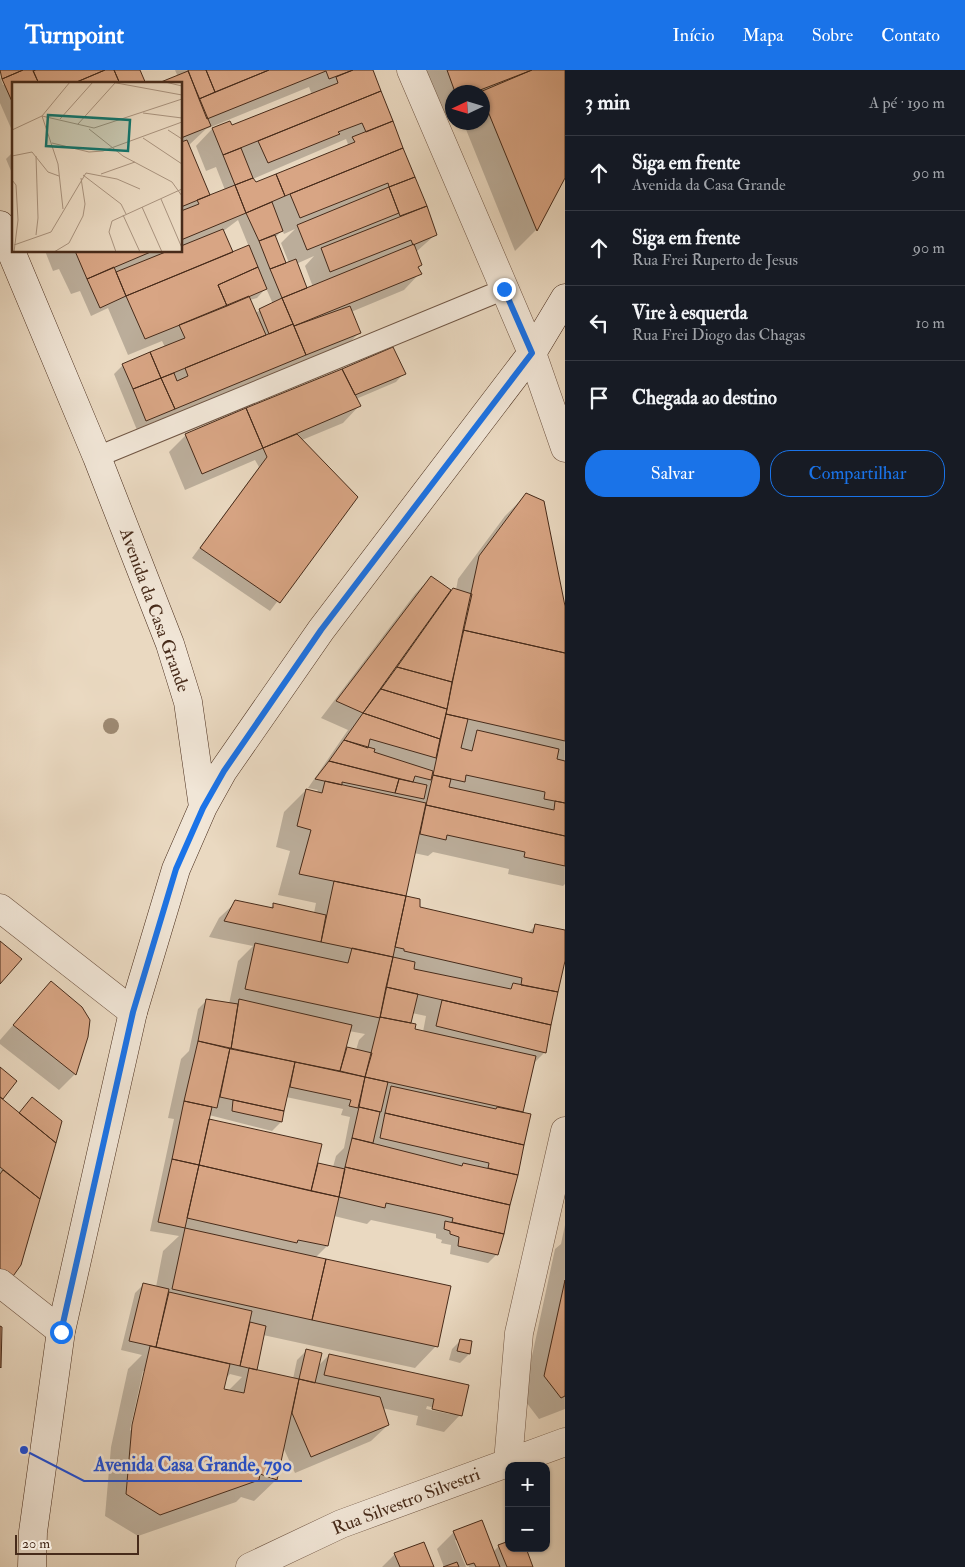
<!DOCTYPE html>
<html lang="pt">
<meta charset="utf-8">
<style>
:root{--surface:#171b24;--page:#242831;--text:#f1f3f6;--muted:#9ea1a6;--line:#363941;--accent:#1a73e8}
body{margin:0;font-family:"IM FELL Double Pica",serif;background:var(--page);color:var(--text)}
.controls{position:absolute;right:15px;bottom:15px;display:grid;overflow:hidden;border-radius:10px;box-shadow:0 1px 4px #0004}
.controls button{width:45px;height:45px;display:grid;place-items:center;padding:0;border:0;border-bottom:1px solid var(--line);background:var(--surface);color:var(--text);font:25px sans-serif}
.compass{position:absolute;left:445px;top:15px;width:45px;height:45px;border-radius:50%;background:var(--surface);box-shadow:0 1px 4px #0004;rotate:266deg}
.scale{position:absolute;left:15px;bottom:12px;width:124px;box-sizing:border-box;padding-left:5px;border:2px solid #472b1a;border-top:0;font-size:14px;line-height:18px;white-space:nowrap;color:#472b1a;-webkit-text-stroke:4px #f1e6d7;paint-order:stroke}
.stop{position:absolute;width:15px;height:15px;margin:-11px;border:4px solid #1a73e8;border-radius:50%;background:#fff}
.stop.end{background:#1a73e8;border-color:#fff;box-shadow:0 1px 5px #0008}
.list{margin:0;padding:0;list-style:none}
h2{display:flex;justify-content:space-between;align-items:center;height:65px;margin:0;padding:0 20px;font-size:21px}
h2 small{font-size:16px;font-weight:400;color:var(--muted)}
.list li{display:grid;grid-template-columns:32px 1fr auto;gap:15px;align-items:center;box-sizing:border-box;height:75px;padding:0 20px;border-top:1px solid var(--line)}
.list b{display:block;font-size:19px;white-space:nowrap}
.list p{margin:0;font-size:16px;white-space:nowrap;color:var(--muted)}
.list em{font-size:16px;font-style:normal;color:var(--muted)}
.actions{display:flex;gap:10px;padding:15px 20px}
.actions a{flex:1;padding:11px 0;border:1px solid var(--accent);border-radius:20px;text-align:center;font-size:18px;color:var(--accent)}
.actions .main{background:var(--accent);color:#fff}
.icon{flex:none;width:28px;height:28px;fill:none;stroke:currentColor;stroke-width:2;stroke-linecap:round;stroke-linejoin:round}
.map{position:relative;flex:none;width:565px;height:1497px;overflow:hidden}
header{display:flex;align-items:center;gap:30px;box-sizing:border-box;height:70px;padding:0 25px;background:var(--accent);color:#fff}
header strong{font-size:24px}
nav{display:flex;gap:28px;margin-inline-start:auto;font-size:18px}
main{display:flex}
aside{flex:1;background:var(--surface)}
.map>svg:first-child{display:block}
.shadow{fill:#0003;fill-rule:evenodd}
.building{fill:#d8a584;stroke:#472b1a}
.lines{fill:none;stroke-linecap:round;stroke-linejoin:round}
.lane-casing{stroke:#705644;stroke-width:22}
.street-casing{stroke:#705644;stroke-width:29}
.secondary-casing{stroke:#472b1a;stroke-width:29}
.lane{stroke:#f1e6d7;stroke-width:20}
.street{stroke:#f1e6d7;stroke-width:28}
.secondary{stroke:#f1e6d7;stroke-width:28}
.tree{fill:#9d8972}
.route{stroke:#1a73e8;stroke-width:6}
.labels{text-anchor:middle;stroke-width:5;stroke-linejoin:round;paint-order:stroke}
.street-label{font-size:18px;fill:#472b1a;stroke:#f1e6d7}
.inset-road{fill:none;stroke:#a9937e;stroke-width:1}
.view{fill:#0f766e;fill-opacity:0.15;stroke:#0f766e;stroke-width:2.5}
.inset-edge{fill:none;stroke:#472b1a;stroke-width:2.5}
.leader{fill:none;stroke:#1d4ed8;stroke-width:2}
.callout-dot{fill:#1d4ed8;stroke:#f1e6d7;stroke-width:2}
.callout-label{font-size:19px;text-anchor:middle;font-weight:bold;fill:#1d4ed8;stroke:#f1e6d7;stroke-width:5;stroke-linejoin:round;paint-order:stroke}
</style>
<header>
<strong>Turnpoint</strong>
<nav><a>Início</a><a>Mapa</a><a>Sobre</a><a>Contato</a></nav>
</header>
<main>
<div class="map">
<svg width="565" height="1497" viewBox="0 0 565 1497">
<rect width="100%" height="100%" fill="#ead9c1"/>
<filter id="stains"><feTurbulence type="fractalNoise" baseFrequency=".004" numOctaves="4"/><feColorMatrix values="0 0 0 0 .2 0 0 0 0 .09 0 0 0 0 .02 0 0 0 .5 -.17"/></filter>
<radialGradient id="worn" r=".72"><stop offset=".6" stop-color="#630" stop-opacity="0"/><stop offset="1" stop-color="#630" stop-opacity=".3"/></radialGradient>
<path class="shadow" d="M0,0h139l-125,14v51l-14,-32v-26l3,8 3,-1z
M175,0h196l65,164 -20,18 5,13 -3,3 2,5 -16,17 -53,22 8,21 -9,9 -54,22 -8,8 -130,53 -2,-4 -19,9 -23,-56 9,-9 42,-18 -3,-6 -34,14 -20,-47 -17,8 -11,-25 -9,3 -12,-25 -6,2 -8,-20h136v-167zM309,17l3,8 -81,32 -2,-5 -17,7 -16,17 10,25 10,-4 9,23 -20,8 -17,-52 18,-17zM346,69l2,5 -5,4 -88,36 -2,-5zM238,150l11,27 -17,7 -10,-22zM295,159l-14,14 8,20 -4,2 -10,-27 7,-8 2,4zM314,186l-9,10 8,21 -7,2 -10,-25zM266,218l7,16 -18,9 -5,-13 7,-2z
M425,0h140v106l-29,54 -21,21 -52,-129h19v-30h-30v19l-10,4z
M14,81v27l-8,-19z
M404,303l-8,9 -40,17 3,7 -16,17 -41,17 55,57 -87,114 -78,-53 67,-91 -4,-7 -70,30 -16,-38 17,-17z
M527,424l38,118v272l-2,2 -55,-12 1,-5 -76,-17 -5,4 -14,-3 -9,43 14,12 109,25 8,-8 29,6v24l-21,98 -11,11 -13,49 10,2 -33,139 -9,9 -38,-9 1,-9 -10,-2 1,-3 -6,-2v-4l-65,-14 -4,4 -33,-8 -7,30 -12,12 121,88 -21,22 -152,-33 -7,35 37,9 4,-19 9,-9 11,16 12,-12 139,31 -8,29 -16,17 -28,-7 2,-9 -36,-8 6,17 -17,16 -76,32 -12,-26 -7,33 -22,21 -13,-4 -5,5 -98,34 -33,-20 6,-69 17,-78 14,-14 -21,-5 14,-57 9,-9 12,3 7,-36 16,-15 -29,-5 24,-112 -6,-1 13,-59 8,-8 9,-42 9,-9 22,4 9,-43 15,-15 -44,-9 10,-19 17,-16 33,7 5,-4 40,8 2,-10 -38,-8 12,-44 -14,-4 8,-35 22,-22 10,3 2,-3 -10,-2 40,-58 -27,-12 94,-124 16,-17 20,15 5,-2 2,-11 47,-63zM412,943l14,3 -3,16 -9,-2 -5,-6zM349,961l16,3 -6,6 -3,10 -9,-2 -3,3zM286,1027l57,12 -2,6 9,2 -6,31 -8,8 -3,11 -17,-3 -108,-45 1,-4 63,16 9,-9zM143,1301h2l-13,60 -2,-1zM230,1304l12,3 -14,14 -5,-1 2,-11zM427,1336l23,6v2l-24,-5z
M35,930l40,74 -16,16 -59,-46v-4z
M0,998l15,13 -14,19 17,14 42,8 -40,142 -20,7z
M565,1155v184l-26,10 -16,-21 32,-149 6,-5z
M461,1270l8,14 -9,9 -11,-3 3,-11z
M454,1462l39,20 6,-6 10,2 23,19h-63l-11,-27h-3l11,27h-22l-7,-18z
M395,1484l37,13h-50z"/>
<path class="building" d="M0,0h23l-21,9z
M23,0h10l6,14h-25v22l-12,-27z
M36,0h69l-33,14h-33l-6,-13z
M105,0h9l6,14h-48z
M114,0h26l6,14h-26z
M188,0h18l9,22 -16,7z
M206,0h63l-54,22z
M269,0h84l-24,9 -3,-8 -119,48 -8,-20z
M353,0h20l8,21 -158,64 -11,-27 18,-7 2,4 106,-42 -2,-6z
M447,0h85l-57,22h-20z
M532,0h33v108l-28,53 -57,-139z
M188,1l23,55 -30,12v-54h-25z
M381,21l12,30 -27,11 -4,-9 -24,9 2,2 -72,29 -10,-22z
M393,51l10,27 -118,48 -9,-22 79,-32 -3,-5z
M187,70l23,55 -29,12v-65z
M241,78l12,30 -18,7 -12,-30z
M403,78l12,29 -26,10 -1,-4 -88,35 -10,-24z
M276,104l9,22 -39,17 -11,-28 18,-7 3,4z
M415,107l12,29 -27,10 -11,-29z
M235,115l11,28 -65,27v-29l18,-7 -2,-4z
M389,117l10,26 -92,37 -10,-25z
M272,132l11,29 -24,10 -13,-28z
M427,136l10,29 -24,10 -2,-5 -81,32 -9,-24z
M223,159l10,23 -107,44 -10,-24 52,-21h13v-5z
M275,165l11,28 -16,6 -11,-28z
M414,174l8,21 -4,2 4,7 -128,52 -12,-28z
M249,175l9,22 -40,18 9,21 -82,33 -19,-43z
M75,181h78l-66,28z
M296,189l11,29 -25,10 -12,-29z
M114,197l12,29 -26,12 -13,-29z
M258,197l9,22 -40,17 -9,-21z
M249,226l17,39 -105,43 -11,-26 35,-14 -6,-13z
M282,228l11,26 -24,10 -10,-25z
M350,236l11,27 -55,22 -12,-29z
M293,254l13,31 -131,54 -14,-31 13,-5 3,8 11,-5 -3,-8z
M393,277l13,27 -51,21 -13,-26z
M150,282l11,26 -28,11 -11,-25z
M342,299l19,37 -98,42 -17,-40z
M161,308l14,31 -29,12 -13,-32z
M246,338l17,40 -61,26 -17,-40z
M297,364l61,63 -78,106 -80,-55 67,-91 -4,-9z
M526,423l18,8 21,105v47l-102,-23 16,-74z
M431,506l20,14 -88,123 -27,-12z
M453,518l19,6 -20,88 -55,-15z
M463,560l102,23v88l-119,-27z
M397,597l55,15 -5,27 -66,-20z
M381,619l66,20 -7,30 -77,-26z
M363,643l77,26 -4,19 -66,-19 -2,9 -24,-8z
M446,644l22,5 -7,29 11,3 5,-21 82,19 -2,10 8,2v42l-21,-4 1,-7 -79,-17 -1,7 -32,-7z
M344,670l31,9 -1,3 59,19 -2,9 -16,-4 -2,6 -84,-21z
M329,691l70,18 -4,14 -53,-11v3l-27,-6z
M433,705l18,4 -2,8 105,23 1,-9 10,2v33l-139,-31z
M399,709l28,6 -3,14 -29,-6z
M325,711l101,22 -20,93 -107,-22 12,-44 -14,-4 9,-37 16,4z
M426,735l139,31v30l-41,-9 1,-5 -78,-17 -1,5 -26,-6z
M334,811l72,15 -13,61 -72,-15z
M406,826l14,3v8l113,26 2,-9 30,6v31l-7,31 -37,-7 1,-7 -118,-27v-2l-9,-2z
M235,830l38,8v-5l53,12 -5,27 -97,-21z
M0,871l22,18 -22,25z
M255,873l93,20 4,-15 41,9 -13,61 -135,-29z
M393,887l22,5 -1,7 97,20 2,-6 45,9 -7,33 -165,-38z
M51,911l31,26 8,13 -2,17 -12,38 -63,-50z
M386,917l32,7 -7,29 -31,-6z
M206,929l32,5 -7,45 -33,-8z
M239,929l113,26 -12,46 -109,-22z
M442,930l109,25 -5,28 -110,-27z
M380,947l36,7 -1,5 121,27 -13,56 -158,-35z
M198,971l32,7 -13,60 -33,-7z
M347,977l25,6 -7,24 -25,-6z
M230,978l65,14 -11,49 -64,-14z
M295,992l70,15 -7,31 -9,-2 2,-6 -61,-13z
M0,997l17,14 -14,18 -3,-2z
M365,1007l23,5 -7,30 -22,-5z
M391,1016l105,23 1,-2 34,7 -7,31 -139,-32z
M0,1027l56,46 -16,56 -40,-32z
M32,1027l30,24 -6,22 -37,-30z
M233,1030l51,11 -2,11 -50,-11z
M184,1031l28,6 -13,58 -27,-6z
M359,1037l21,5 -7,31 -21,-5z
M385,1043l139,32 -6,30 -30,-7 1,-5 -109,-25z
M209,1049l113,25 -11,47 -112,-26z
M352,1068l110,28 1,-3 55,12 -8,30 -165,-38z
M172,1089l27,6 -14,63 -27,-6z
M318,1093l27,6 -6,28 -28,-6z
M199,1095l140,32 -11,49 -30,-6 -1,3 -110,-25z
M345,1097l165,38 -6,29 -52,-12 1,-4 -12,-3 -55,-12 -1,5 -46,-11z
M3,1100l37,29 -19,66 -10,14 -11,-9v-96z
M445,1151l59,13 -6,21 -40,-9 1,-9 -9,-3v-3l-6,-2z
M185,1158l141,31 -14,61 -140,-31z
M326,1189l125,27 -13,61 -126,-27z
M565,1210v116l-4,2 -17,-22z
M143,1213l26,6 -13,58 -27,-6z
M169,1222l83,19 -12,55 -84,-19z
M250,1252l16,4 -9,44 -17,-4z
M0,1256l2,1 -1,41 -1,-1z
M460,1269l12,2 -2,13 -13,-3z
M150,1276l80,18 -6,25 20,4 5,-25 50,11 -22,101 -17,-6 -1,6 -99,35 -34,-21 6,-69z
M306,1279l16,4 -7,30 -16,-4z
M329,1284l140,31 -7,31 -30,-7 2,-10 -110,-24z
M299,1309l81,18 9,28 -78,32 -19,-44z
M482,1450l18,47h-24l-2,-4 -7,2 -14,-34z
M509,1471v7h17l7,19h-26l-9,-22z
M424,1472l10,25h-34l-6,-14z
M457,1492l2,5h-16z"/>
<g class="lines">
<defs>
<path id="lane" d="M97,387l408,-168"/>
<path id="street" d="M411,0l121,283 33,95
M0,838l133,104
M0,1213l61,48
M508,1392l11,-129 46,-202
M250,1497l91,-43 224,-82"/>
<path id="secondary" d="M0,155l97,232 73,187 18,58 15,105
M32,1497l1,-35 28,-201 72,-319 43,-143 27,-62 20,-36 98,-141 211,-277 33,-55"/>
</defs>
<use href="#lane" class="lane-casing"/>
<use href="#street" class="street-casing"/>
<use href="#secondary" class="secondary-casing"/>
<use href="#lane" class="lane"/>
<use href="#street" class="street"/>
<use href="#secondary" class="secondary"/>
</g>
<circle class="tree" cx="111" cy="656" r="8"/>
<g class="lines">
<path class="route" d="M61,1262l72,-320 43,-143 27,-61 21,-37 97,-141 211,-277 -28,-64"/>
</g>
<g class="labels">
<g class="street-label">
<text transform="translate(155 540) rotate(70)" y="6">Avenida da Casa Grande</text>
<text transform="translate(406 1431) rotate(-21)" y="6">Rua Silvestro Silvestri</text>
</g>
</g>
<g transform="translate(12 12)">
<rect width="170" height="170" fill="#ead9c1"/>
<path class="inset-road" d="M99,0l71,13M153,0l17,4M131,31l39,5M48,37l33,-37M66,42l37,-41M77,47l34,27 49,26 10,14M0,48l30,-14 28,-34M156,48l14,9M131,56l39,26M40,61l37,9 14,-1 79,-29M0,74l20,-4 16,20 11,4M24,74l2,62 -2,17M89,92l34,-12M71,93l38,29 5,10M0,98l4,5 2,35 -4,32M149,117l21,49M130,125l20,45M51,127l-5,-45 -16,-48 52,12 88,-29M111,133l17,37M2,163l37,-13 35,-59 31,6 23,10M42,170l15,-9 14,-27 2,-12 -4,-26M104,170l-7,-20 3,-11 70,-32"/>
<path class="view" d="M36,33l82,5 -2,31 -82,-5z"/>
<rect width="170" height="170" class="inset-edge"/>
</g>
<path class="leader" d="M24 1380L84 1411H302"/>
<circle class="callout-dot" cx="24" cy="1380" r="5"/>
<g class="callout-label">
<text x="193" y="1401">Avenida Casa Grande, 790</text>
</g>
<rect width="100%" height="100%" filter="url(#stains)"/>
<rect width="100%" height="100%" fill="url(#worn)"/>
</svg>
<div class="controls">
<button>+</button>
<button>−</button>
</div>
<svg class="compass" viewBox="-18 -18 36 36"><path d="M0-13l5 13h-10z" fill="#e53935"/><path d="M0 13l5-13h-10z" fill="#9ea1a6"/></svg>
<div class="scale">20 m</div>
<div class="stop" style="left:61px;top:1262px"></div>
<div class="stop end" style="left:504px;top:219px"></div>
</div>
<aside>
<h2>3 min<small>A pé · 190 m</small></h2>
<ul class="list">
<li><svg class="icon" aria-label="ahead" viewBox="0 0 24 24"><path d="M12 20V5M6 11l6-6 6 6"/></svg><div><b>Siga em frente</b><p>Avenida da Casa Grande</p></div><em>90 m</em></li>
<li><svg class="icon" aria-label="ahead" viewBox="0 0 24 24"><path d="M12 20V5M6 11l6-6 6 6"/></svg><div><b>Siga em frente</b><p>Rua Frei Ruperto de Jesus</p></div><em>90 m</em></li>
<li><svg class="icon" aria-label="left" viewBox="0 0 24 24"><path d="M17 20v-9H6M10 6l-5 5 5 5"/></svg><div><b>Vire à esquerda</b><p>Rua Frei Diogo das Chagas</p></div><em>10 m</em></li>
<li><svg class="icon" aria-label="arrive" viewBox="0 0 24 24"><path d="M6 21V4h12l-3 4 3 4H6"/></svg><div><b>Chegada ao destino</b></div></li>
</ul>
<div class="actions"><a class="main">Salvar</a><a>Compartilhar</a></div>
</aside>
</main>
